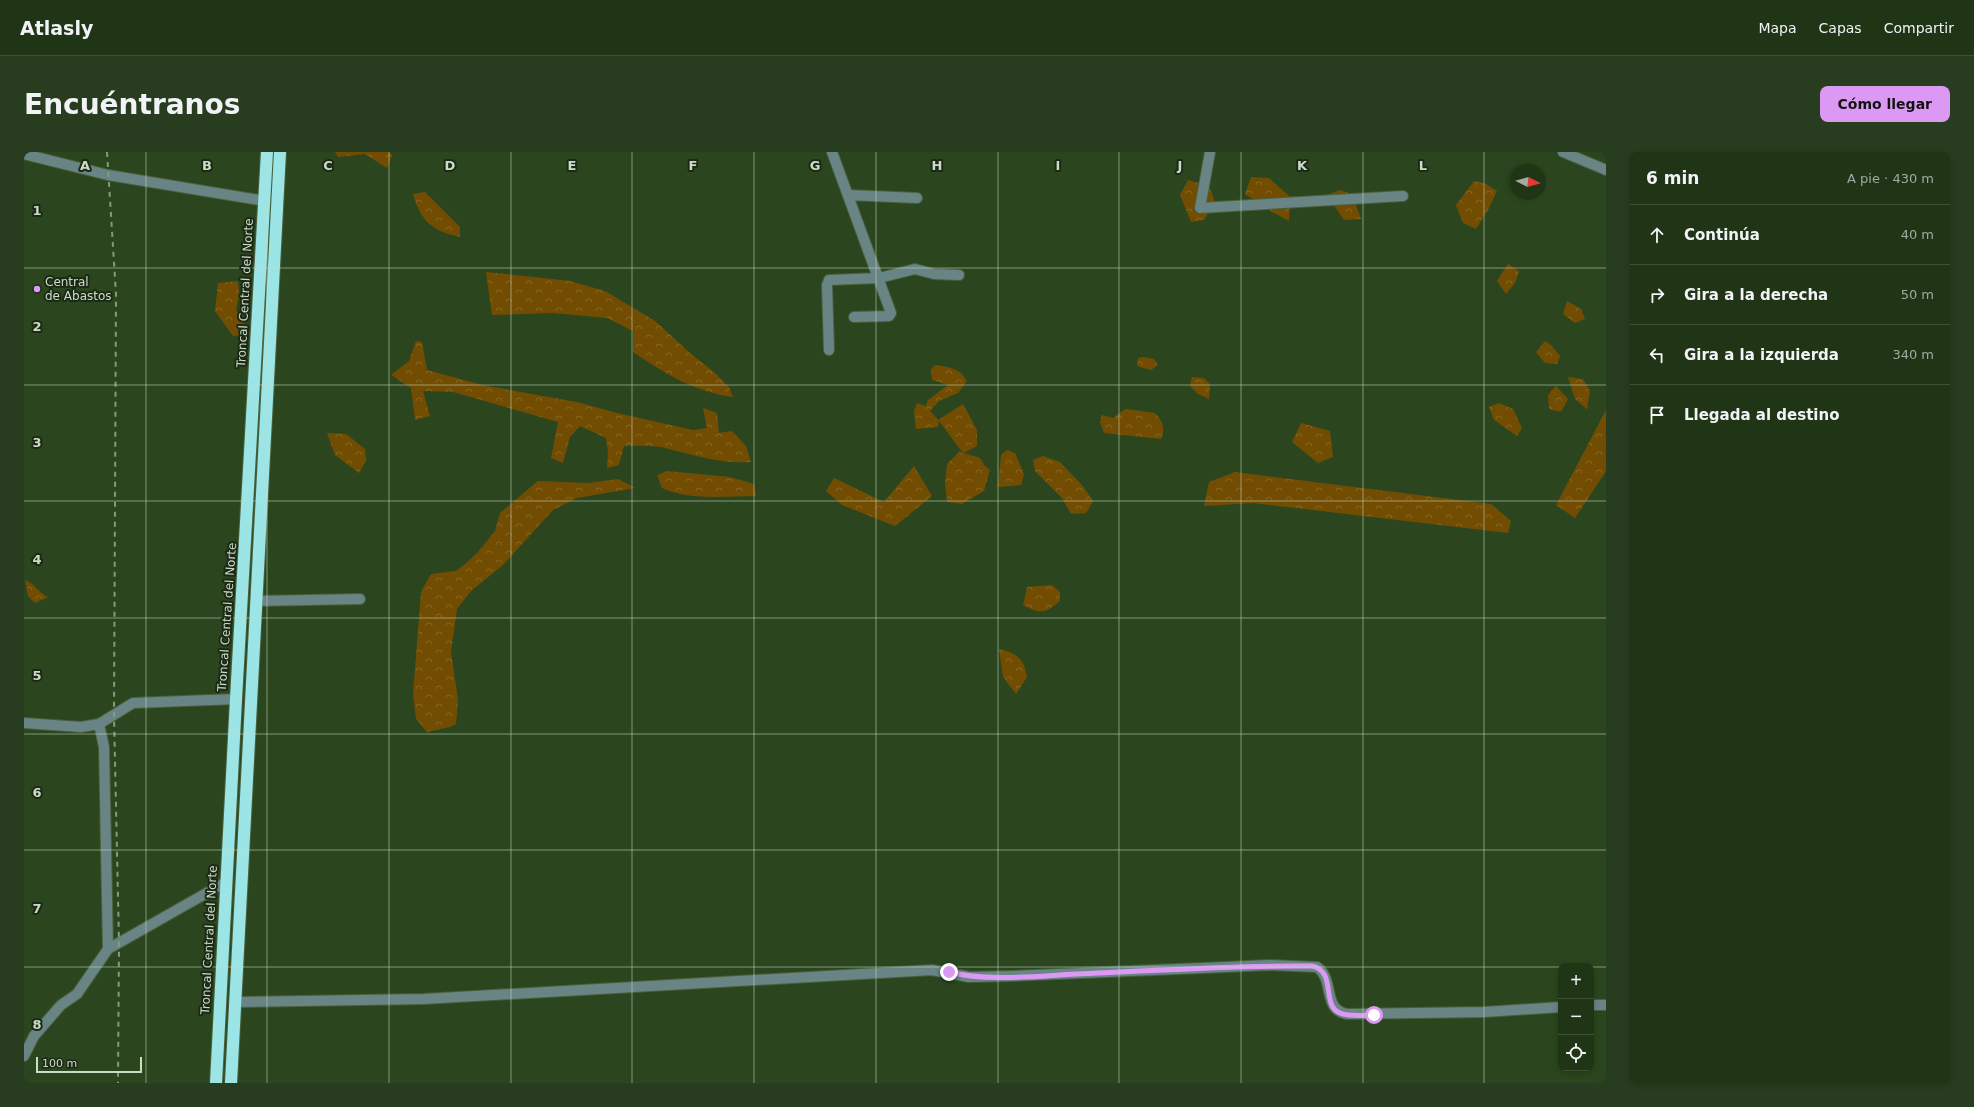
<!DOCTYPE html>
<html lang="es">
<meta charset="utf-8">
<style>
:root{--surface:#203416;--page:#283c1f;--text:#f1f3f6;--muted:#a2aaa1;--line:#3d4f35;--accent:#dc99f4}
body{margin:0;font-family:"DejaVu Sans",sans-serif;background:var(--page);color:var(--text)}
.controls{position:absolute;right:12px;bottom:12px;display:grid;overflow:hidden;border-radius:8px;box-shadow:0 2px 6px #0003}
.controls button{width:36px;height:36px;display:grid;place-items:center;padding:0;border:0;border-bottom:1px solid var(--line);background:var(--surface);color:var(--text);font:20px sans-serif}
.compass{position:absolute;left:1486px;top:12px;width:36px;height:36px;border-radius:50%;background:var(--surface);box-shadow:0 2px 6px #0003;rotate:96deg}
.scale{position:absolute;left:12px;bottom:10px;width:106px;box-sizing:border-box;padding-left:4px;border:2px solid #cbdcc5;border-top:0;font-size:11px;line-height:14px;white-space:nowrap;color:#cbdcc5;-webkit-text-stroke:3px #1c2917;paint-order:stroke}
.stop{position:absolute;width:12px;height:12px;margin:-9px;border:3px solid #dc99f4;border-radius:50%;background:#fff}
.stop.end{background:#dc99f4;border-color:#fff;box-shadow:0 1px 4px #0008}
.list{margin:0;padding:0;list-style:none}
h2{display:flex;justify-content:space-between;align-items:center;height:52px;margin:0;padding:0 16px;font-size:17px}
h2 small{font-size:13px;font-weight:400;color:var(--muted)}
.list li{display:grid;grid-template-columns:26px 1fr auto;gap:12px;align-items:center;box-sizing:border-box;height:60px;padding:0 16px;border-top:1px solid var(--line)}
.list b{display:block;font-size:15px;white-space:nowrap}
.list em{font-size:13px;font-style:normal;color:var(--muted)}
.icon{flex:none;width:22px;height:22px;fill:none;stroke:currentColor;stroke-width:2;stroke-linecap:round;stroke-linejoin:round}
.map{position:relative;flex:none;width:1582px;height:931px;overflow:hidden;border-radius:8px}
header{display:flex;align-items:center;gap:24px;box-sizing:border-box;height:56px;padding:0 20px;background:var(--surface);border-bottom:1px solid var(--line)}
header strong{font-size:19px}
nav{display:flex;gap:22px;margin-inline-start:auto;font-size:14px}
.intro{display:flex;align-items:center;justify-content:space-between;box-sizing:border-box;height:96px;padding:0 24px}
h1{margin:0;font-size:28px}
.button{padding:10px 18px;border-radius:8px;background:var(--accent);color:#111;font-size:14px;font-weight:700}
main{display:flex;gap:24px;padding:0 24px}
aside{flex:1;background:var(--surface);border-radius:8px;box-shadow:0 2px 6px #0003}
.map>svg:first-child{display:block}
.forest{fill:url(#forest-crowns)}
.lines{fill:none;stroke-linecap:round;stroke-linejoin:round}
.minor-casing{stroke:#48613c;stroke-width:12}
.highway-casing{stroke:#48613c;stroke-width:14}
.minor{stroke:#688484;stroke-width:10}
.highway{stroke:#9ce5e6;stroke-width:12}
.rail{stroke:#859b7c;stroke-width:2;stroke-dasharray:5 5;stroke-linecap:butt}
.route{stroke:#dc99f4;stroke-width:5}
.grid{fill:none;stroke:#cbdcc5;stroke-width:1;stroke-opacity:0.55}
.poi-dot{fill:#dc99f4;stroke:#1c2917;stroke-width:1.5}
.labels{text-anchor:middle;stroke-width:4;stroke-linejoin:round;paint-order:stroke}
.poi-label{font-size:12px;fill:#cbdcc5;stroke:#1c2917;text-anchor:start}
.street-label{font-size:12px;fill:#cbdcc5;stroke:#1c2917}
.grid-label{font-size:13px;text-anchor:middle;font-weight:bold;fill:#cbdcc5;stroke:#1c2917;stroke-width:4;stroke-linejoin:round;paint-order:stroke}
</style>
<header>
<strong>Atlasly</strong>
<nav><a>Mapa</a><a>Capas</a><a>Compartir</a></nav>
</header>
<div class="intro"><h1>Encuéntranos</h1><a class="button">Cómo llegar</a></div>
<main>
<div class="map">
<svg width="1582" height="931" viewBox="0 0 1582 931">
<defs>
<pattern id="forest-crowns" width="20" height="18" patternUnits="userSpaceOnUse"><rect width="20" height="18" fill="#724d01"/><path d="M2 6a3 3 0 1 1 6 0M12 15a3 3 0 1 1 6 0" fill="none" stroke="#856625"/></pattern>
</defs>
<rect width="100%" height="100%" fill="#2b461e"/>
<path class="forest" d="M311,0h54l3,3 -5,13 -22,-14 -27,3z
M1227,25l18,1 21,19 -1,24 -22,-12 -22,-15z
M1164,28l21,6 6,16 -11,18 -13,2 -11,-27z
M1450,29l12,3 11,7 -8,17 -13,21 -13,-6 -7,-18z
M1316,38l12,4 9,25 -17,1 -17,-25z
M401,40l35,35v10c-27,-6 -39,-15 -47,-43z
M1484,112l11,7 -4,12 -9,11 -9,-13z
M462,120l84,9 35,10 50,30 36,33 23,18 15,15 4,10c-38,-5 -69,-24 -100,-45v-21l-26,-13 -54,-5 -61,2z
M214,129l1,15 -3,14 8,11 -1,14 -10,1 -18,-25 3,-28z
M1543,149l14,8 4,10 -10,4 -12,-9z
M392,189l6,1 5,28 55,15 95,17 40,11 76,17 14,-2 -4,-20 14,5 2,20 13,-2 14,15 5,16c-31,2 -57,-7 -86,-14 -13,-3 -28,-2 -41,-2l-5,19 -12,3 1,-16 -2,-14 -26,-12 -10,11 -7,26 -12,-5 7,-36 -105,-30 -30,-1 7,25 -15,4 -4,-32 -20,-13 18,-14z
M1521,189l6,4 9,11 -3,8 -12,-1 -9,-11z
M1120,205l10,2 4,6 -7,5 -14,-4 1,-8z
M911,213c14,2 25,3 32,16l-9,12 -19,8 -9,10 8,9 25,-16 14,26v16l-13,7 16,5 5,8 5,4 -6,21 -22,13 -15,-2 -2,-20 2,-18 12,-12 4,1 -24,-32 -1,6 -22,2 -2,-18 3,-8 9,3 2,-6 20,-15 -16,-5 -1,-11z
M1168,225l12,1 6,6 -1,15 -11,-5 -8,-8z
M1544,225l15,2 7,12 -3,18 -12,-10z
M1532,234l12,13 -7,13 -12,-3 -1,-14z
M1475,251l14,6 9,19 -5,8 -23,-16 -5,-13z
M1102,257l29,4c7,7 11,16 6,26l-57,-6 -4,-11 2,-7 12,3 2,-3z
M1582,258v61l-31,47 -19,-13z
M1277,271l29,8 3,26 -15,6 -26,-21z
M303,281l19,1 19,15 1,12 -7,12 -24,-18z
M983,298l8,3 9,21 -3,11 -23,2 3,-32z
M1019,304l17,6 22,23 11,16 -7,12 -15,1 -9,-16 -27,-27 -2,-11z
M890,314l18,30 -37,30 -53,-21 -16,-14 8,-13 50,24z
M643,319l63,6 24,7 2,12c-30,0 -66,5 -94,-8l-5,-13z
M1211,320l256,32 20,17 -3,12 -255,-30 -49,3 5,-24z
M594,327l17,9 -58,10 -24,12 -50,55 -32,26 -14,18 -6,42 7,49 -2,24 -6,3 -23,5 -11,-13 -3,-25 8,-102 10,-18 25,-3 9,-7 12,-11 18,-22 5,-18 38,-32 51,2z
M1,428c12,5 11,11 23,17l-13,6 -7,-7z
M1028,433l8,7v9c-16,13 -19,13 -37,4l4,-18z
M975,497c18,4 25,10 28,28l-11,17 -13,-17z"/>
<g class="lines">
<defs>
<path id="minor" d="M808,0l59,161 -2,3 -35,1
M1186,0l-10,56 203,-12
M1539,0l43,18
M0,2l84,21 157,26
M824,43l69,3
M805,198l-2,-65 2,-5 50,-2 36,-9 19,5 25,1
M232,449l104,-2
M0,571l57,4 18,-3 34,-21 103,-4
M75,572l5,23 4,202
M212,850l187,-3 509,-29 37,7 43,-1 214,-9 43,-2 48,2c18,12 5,43 30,47l137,-2 77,-5
M1567,853h15
M0,904l10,-20 27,-31 16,-11 31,-45 118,-67"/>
<path id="highway" d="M192,931l20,-384 31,-547
M207,931l49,-931"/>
</defs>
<use href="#minor" class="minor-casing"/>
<use href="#highway" class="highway-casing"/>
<use href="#minor" class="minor"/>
<use href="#highway" class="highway"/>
<path class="rail" d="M83,0l9,142 -2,421 5,228 -1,140"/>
</g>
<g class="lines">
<path class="route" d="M925,820c40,10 86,4 127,2 78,-3 157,-9 236,-8 25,5 9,40 28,47 10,4 24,2 34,2"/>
</g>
<path class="grid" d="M122,0v931M243,0v931M365,0v931M487,0v931M608,0v931M730,0v931M852,0v931M974,0v931M1095,0v931M1217,0v931M1339,0v931M1460,0v931M0,116h1582M0,233h1582M0,349h1582M0,466h1582M0,582h1582M0,698h1582M0,815h1537M1567,815h15"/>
<circle class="poi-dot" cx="13" cy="137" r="4"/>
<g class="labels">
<g class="poi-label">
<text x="21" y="134">Central<tspan x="21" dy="14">de Abastos</tspan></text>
</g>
<g class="street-label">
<text transform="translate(221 141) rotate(-87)" y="4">Troncal Central del Norte</text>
<text transform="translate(203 465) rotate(-86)" y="4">Troncal Central del Norte</text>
<text transform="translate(185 788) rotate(-87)" y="4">Troncal Central del Norte</text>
</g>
</g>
<g class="grid-label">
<text x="61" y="18">A</text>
<text x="183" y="18">B</text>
<text x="304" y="18">C</text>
<text x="426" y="18">D</text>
<text x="548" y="18">E</text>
<text x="669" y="18">F</text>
<text x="791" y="18">G</text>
<text x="913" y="18">H</text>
<text x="1034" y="18">I</text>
<text x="1156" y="18">J</text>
<text x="1278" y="18">K</text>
<text x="1399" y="18">L</text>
<text x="13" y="63">1</text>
<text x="13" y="179">2</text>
<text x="13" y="295">3</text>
<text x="13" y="412">4</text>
<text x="13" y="528">5</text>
<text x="13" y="645">6</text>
<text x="13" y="761">7</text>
<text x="13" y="877">8</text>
</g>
</svg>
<div class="controls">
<button>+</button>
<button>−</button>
<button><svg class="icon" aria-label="locate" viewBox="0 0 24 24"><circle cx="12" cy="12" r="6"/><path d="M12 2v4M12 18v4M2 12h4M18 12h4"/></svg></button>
</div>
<svg class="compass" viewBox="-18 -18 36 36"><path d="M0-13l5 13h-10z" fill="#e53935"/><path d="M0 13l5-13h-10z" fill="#a2aaa1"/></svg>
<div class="scale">100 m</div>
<div class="stop" style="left:1350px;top:863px"></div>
<div class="stop end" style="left:925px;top:820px"></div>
</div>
<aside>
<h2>6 min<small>A pie · 430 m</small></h2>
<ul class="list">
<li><svg class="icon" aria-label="ahead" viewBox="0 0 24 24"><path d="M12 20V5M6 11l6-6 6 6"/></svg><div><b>Continúa</b></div><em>40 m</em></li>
<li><svg class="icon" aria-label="right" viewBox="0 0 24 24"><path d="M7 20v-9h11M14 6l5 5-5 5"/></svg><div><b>Gira a la derecha</b></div><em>50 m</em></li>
<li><svg class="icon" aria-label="left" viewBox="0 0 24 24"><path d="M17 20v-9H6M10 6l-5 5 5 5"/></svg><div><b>Gira a la izquierda</b></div><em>340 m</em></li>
<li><svg class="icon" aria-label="arrive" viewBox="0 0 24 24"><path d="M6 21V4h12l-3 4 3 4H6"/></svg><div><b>Llegada al destino</b></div></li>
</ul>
</aside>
</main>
